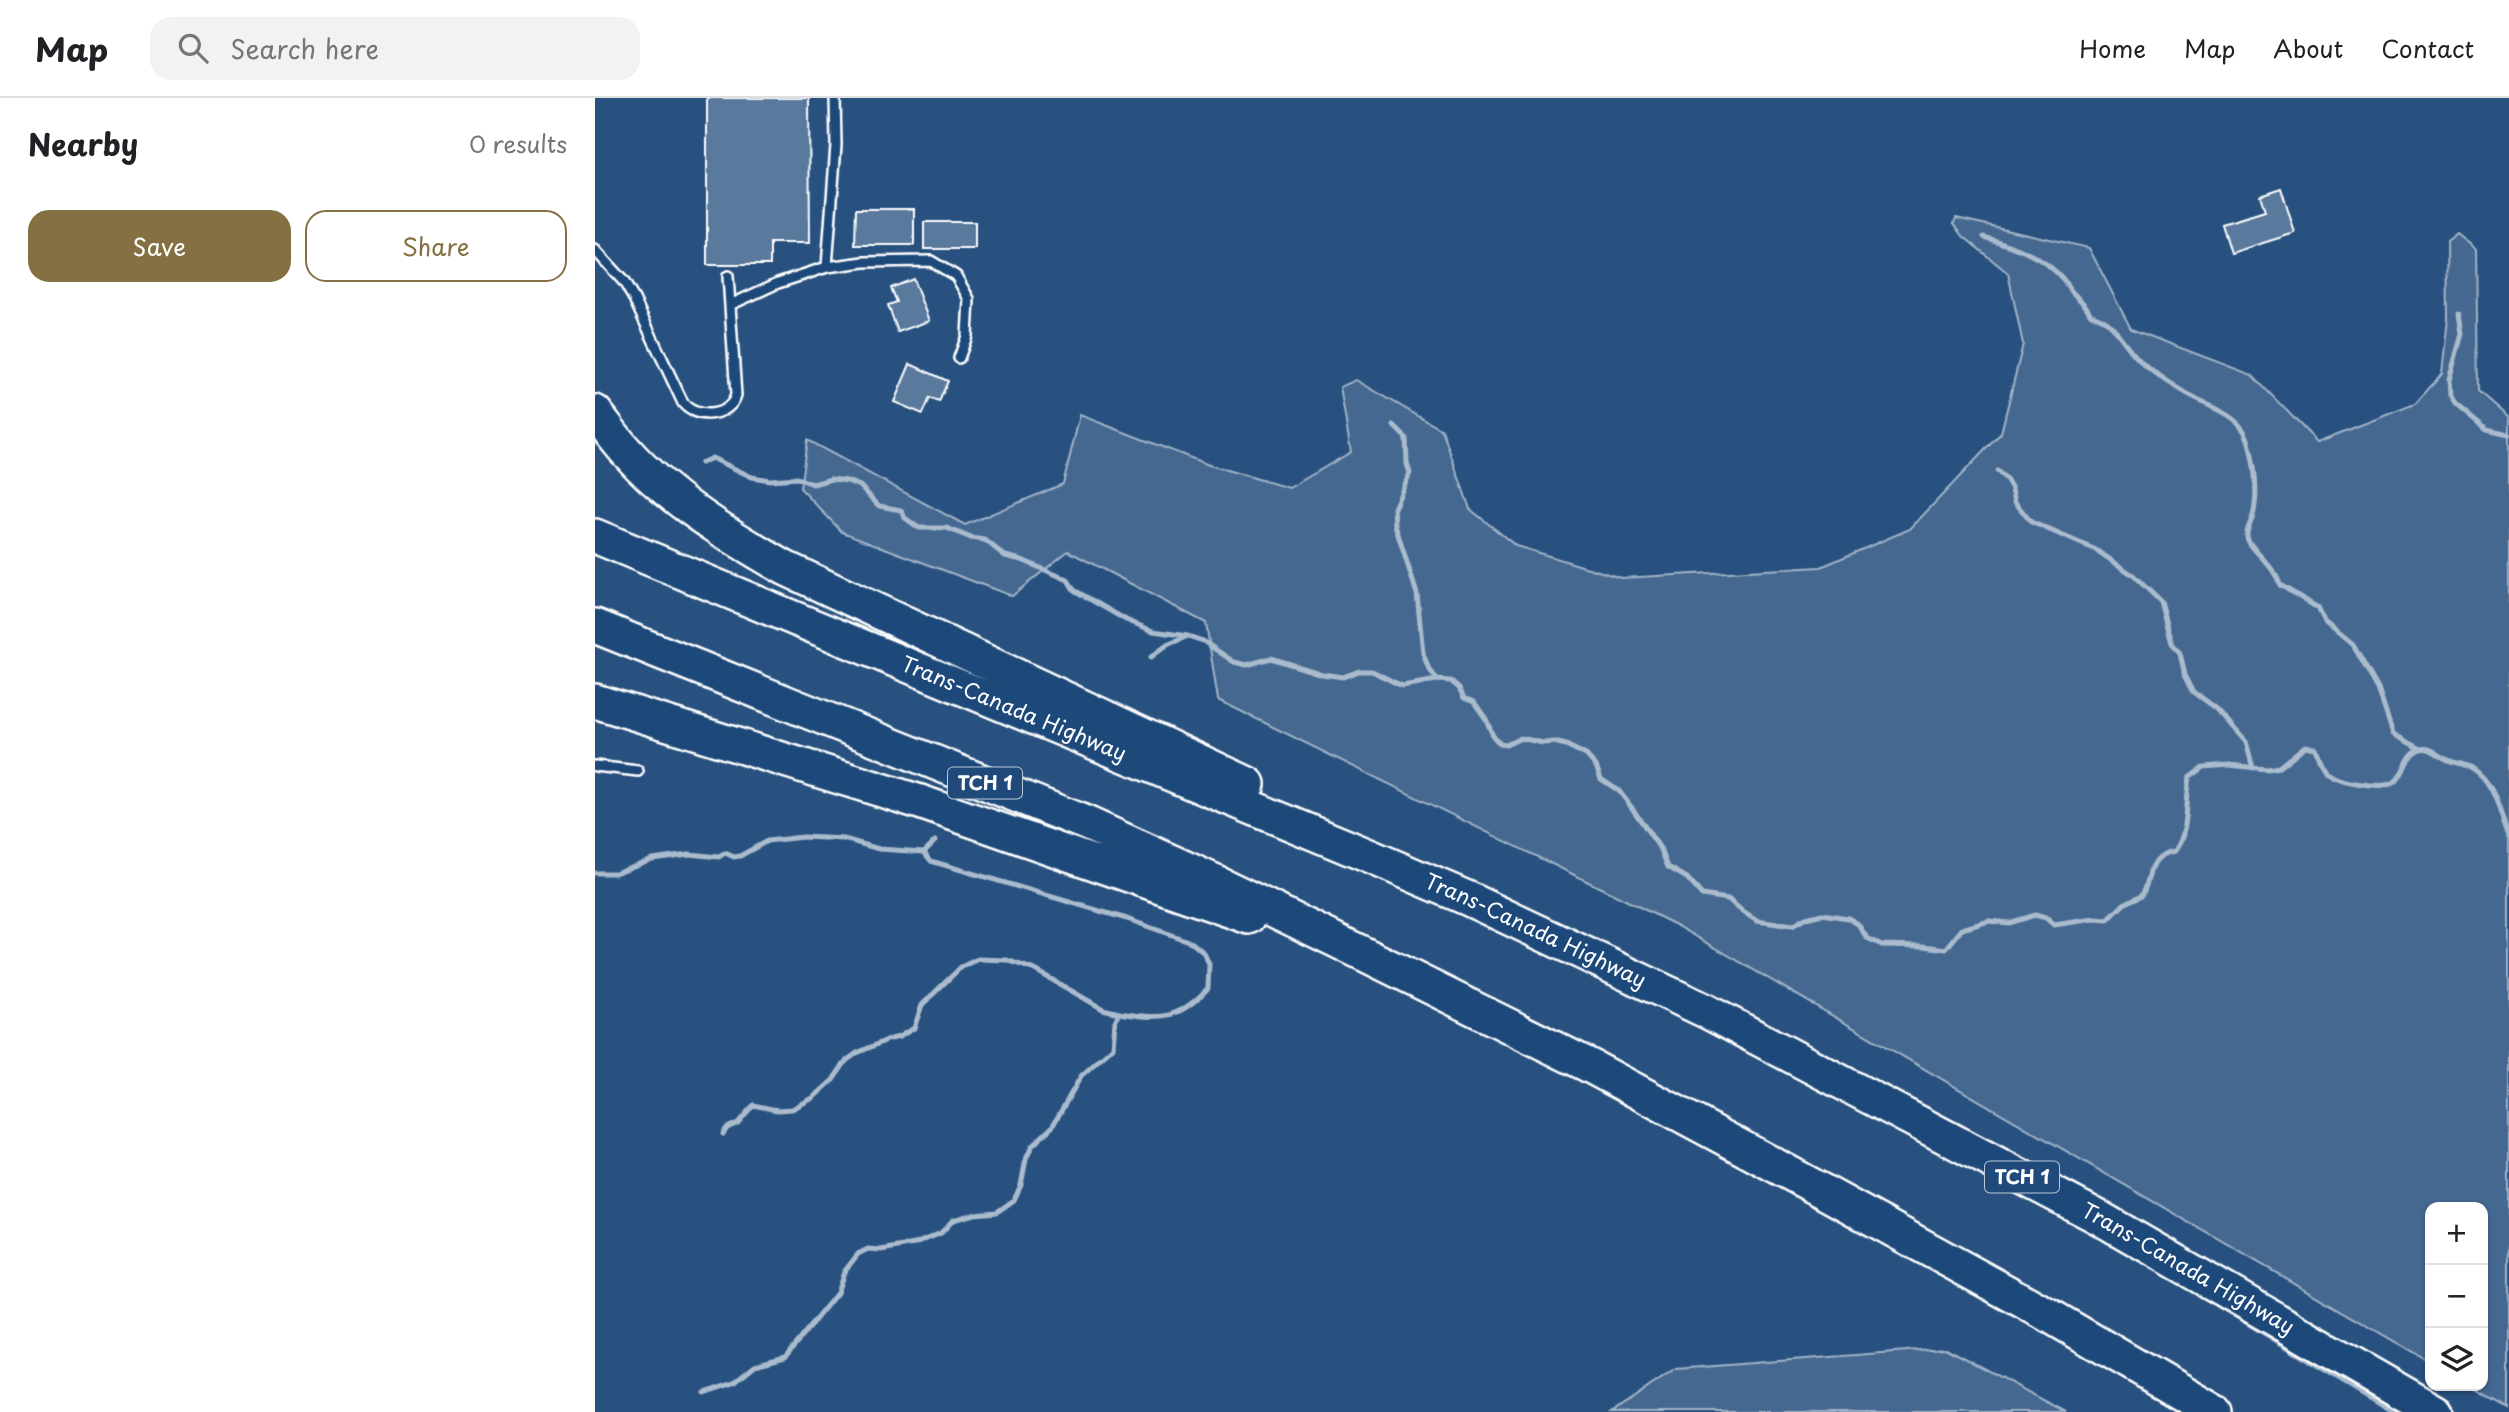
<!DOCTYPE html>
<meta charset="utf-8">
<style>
:root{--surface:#fff;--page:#f2f2f2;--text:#202124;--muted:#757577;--line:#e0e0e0;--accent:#847042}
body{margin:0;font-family:"Playpen Sans",sans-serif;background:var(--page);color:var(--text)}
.controls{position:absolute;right:21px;bottom:21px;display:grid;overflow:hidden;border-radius:14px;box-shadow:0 2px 5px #0004}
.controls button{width:63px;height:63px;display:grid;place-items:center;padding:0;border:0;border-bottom:2px solid var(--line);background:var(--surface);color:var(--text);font:35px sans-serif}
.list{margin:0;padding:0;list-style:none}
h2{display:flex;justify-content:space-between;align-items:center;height:91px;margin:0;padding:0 28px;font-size:30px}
h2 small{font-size:23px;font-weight:400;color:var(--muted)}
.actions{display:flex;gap:14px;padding:21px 28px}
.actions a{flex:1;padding:16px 0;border:2px solid var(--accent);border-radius:21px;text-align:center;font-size:24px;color:var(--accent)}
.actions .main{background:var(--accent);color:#fff}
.icon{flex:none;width:38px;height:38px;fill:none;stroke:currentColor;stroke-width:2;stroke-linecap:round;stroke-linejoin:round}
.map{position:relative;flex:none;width:1914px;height:1314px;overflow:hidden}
header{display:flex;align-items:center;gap:42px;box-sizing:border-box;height:98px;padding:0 35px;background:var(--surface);border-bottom:2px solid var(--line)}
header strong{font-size:33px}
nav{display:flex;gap:38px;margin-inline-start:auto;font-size:24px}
.search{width:490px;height:63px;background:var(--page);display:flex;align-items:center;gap:18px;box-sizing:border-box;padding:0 24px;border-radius:21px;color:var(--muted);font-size:26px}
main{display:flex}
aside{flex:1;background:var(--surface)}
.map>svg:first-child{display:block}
.green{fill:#446890;stroke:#a2b4c8;stroke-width:2}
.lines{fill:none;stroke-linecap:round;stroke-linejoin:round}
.stream{stroke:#aabbcd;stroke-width:5}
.building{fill:#5a7a9d;stroke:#fff;stroke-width:2}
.lane-casing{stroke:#fff;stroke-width:14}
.highway-casing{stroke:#fff;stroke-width:38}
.lane{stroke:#1f4a7a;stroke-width:9}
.highway{stroke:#1f4a7a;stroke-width:33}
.labels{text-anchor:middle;stroke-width:6;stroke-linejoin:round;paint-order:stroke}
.shield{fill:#1f4a7a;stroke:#bcc9d7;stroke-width:2}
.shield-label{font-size:19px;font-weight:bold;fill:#fff}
.street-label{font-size:21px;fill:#fff;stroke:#1f4a7a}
</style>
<header>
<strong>Map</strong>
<div class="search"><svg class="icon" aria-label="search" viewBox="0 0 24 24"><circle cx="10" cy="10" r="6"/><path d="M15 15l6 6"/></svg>Search here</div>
<nav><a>Home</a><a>Map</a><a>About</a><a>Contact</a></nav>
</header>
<main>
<aside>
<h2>Nearby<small>0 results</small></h2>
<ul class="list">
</ul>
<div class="actions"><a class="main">Save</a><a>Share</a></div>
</aside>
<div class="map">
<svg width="1914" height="1314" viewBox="0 0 1914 1314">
<rect width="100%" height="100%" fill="#28517f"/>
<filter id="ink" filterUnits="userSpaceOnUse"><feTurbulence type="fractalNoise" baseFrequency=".0143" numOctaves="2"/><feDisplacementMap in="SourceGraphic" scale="14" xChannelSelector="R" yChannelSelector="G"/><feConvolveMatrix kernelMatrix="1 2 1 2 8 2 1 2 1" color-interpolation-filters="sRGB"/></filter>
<g filter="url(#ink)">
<path class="green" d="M1361,120l133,30 42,81 121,46 65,67 98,-38 27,-30 6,-56 -1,-76 10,-8 19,15 2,142 31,27v990l-38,-22h12v-179h-53v155l-754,-437 -458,-225 -12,-77 -138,-72 -56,45 -170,-64 -42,-44 7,-48 158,85 98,-41 17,-69 129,50 80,23 62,-36 -11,-65 16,-7 86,50 28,79 46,37 105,32 200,-11 89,-38 91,-96 22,-89 -15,-71 -45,-37 -9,-13z
M1350,1250l121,64h-454l64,-43z"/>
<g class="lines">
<path class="stream" d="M1389,139c29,9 59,19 79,42 3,5 6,10 10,14 7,8 13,10 17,21 6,3 14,5 19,10 14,13 22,31 39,44 11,9 23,17 35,24 24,16 57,20 66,50 6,24 10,50 4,74 -2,7 -7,13 -6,21 2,12 27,27 33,48l38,23 7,14 28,23 25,44 15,45 28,15
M1864,216l3,20 -13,46 1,15 5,8 32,27 22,5
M799,328l12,12 1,26 3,9 -16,35 1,17 22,69 6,59 5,14 9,13
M106,365l11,-5 40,19 18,3 27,-2 16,6 18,-5 16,2 13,5 19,20 22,4 4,8 14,10h28l24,10 14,2 20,16 17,4 46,20 6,10 52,30 27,11 35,5 15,5 31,21 13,3 24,-7 51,16 21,3 16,-6h13l30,15 35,-6 14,1 8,7 5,10 10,4 12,17 7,17 7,8 6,1 15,-7 22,5 11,-1 12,3 20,10 10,11 5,13 18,12 13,17 29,42 7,17 19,11 15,17 26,4 15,13 14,9 35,5 14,-8 16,-4 26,4 10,6 9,14 15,7 42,1 22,3 16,-20 27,-8 19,2 27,-8 11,3 8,7 41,-6 13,1 16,-16 18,-9c11,-21 4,-38 32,-43 15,-23 10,-48 15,-74l15,-11 25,-2 38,4 12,-2 26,-21 10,2c3,8 6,18 11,24 10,10 55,17 67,11 12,-6 11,-26 25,-33 12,-5 18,4 28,9 8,4 18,5 26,9 24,15 27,45 37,69
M1402,373l10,9 5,9 3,13 16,20 65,28 37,25 28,27 11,41 8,10 5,21 9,18 23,17 29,33 7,26
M556,559l16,-12 21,-9
M0,775h20l37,-14 37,-5 30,3 6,-4 9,4 6,-1 27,-15 36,-4 41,2 35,10 45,3 11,-11
M128,1036l4,-6 11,-5 15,-18 24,5 15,-1 21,-11 20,-18 13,-19 11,-8 30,-13 12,-3 15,-9 8,-23 39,-38 17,-8 29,1 28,10 68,39 16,4
M1604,1196l196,118
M109,1294l30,-10 21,-17 30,-8 52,-64 7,-21 14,-18 10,-5 13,1 34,-6 26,-11 12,-13 21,-6 23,-2 17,-12 7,-15 5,-26 6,-13 20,-19 29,-51 32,-29 2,-26 4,-8c42,6 59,8 89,-25l1,-24 -5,-11 -13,-11 -64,-23 -196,-58 -7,-9"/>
</g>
<path class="building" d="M112,0h102l1,145h-40v22h-63z
M1686,90l14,45 -64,20 -9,-29 43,-13 -5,-16z
M261,111h58v36h-59z
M329,124h51v27h-51z
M318,181l16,42 -31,11 -10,-27 9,-3 -6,-14z
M315,266l38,17 -9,21 -9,-4 -7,16 -29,-12z"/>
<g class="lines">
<defs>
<path id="lane" d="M0,152l29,32 10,17 49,104c13,17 47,14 53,-8l-8,-119
M232,169l37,-5 67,-1 25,15 13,23 -2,37 -8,22
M135,207l48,-22 49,-16 9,-122 -1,-47
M0,668l43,5"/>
<g id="highway">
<path d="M0,314c10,12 19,26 30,38 44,50 103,85 160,118l463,216"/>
<path id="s1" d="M0,438l774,320 100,43 237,112 394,207 336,194"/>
<path d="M0,528l493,198 126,57 154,75 220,109 205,110 259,142 163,95"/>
<path d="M0,603l325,101 329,115"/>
</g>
</defs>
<use href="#lane" class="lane-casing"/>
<use href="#highway" class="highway-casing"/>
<use href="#lane" class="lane"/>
<use href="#highway" class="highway"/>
</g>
</g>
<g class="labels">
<g class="shield">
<rect x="353" y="669.5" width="74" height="31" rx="5"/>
<rect x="1390" y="1063.5" width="74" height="31" rx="5"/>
</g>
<g class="shield-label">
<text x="390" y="692">TCH 1</text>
<text x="1427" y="1086">TCH 1</text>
</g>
<g class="street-label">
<text dy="7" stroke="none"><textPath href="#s1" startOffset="453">Trans-Canada Highway</textPath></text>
<text dy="7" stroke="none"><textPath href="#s1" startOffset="1020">Trans-Canada Highway</textPath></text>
<text dy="7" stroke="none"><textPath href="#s1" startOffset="1755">Trans-Canada Highway</textPath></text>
</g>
</g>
</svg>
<div class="controls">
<button>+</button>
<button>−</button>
<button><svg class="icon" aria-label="layers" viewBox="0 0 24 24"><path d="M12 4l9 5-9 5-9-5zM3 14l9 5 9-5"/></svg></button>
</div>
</div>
</main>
